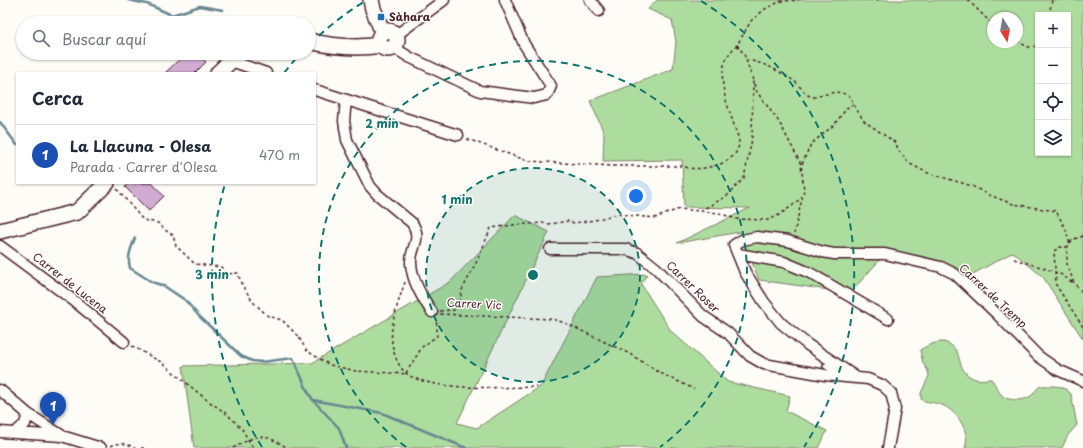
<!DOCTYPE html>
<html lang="es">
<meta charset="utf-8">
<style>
:root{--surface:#fff;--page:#f6f6f7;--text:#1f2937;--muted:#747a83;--line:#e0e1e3;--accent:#0f766e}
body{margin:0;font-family:"Playpen Sans",sans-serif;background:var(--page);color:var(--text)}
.controls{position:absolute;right:12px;top:12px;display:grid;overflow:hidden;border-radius:0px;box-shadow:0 1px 3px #0004}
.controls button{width:36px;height:36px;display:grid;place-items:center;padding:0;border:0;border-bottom:1px solid var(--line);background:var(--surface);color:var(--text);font:20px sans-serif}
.compass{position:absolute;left:987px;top:12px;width:36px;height:36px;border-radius:50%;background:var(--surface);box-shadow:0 1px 3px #0004;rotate:169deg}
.you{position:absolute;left:636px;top:196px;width:14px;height:14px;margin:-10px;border:3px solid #fff;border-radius:50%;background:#1a73e8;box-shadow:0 0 0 6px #1a73e833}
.badge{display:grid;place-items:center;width:26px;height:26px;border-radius:50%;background:var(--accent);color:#fff;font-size:13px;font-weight:700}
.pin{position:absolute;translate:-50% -33px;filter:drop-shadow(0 1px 2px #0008)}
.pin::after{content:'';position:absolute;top:21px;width:14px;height:12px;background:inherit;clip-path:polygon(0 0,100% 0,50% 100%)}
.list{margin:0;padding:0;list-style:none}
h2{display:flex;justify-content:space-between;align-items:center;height:52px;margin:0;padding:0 16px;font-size:17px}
h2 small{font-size:13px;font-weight:400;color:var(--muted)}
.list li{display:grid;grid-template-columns:26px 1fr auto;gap:12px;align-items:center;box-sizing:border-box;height:60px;padding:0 16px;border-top:1px solid var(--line)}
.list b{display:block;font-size:15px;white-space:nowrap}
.list p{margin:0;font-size:13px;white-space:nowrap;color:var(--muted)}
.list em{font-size:13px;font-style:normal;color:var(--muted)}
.icon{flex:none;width:22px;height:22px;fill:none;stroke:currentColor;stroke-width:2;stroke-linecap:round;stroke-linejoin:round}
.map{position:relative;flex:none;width:1083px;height:448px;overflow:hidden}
.search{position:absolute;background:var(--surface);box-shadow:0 1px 3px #0004;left:16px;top:16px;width:300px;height:44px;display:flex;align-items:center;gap:10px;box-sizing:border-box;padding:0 14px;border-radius:22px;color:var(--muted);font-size:15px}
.panel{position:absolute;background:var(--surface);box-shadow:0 1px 3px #0004;left:16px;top:72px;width:300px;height:112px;border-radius:0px}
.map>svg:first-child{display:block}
.green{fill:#addd9e;stroke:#7c7e64;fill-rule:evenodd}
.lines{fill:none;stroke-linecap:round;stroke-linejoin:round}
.stream{stroke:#668690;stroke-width:2.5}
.building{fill:#d2abd3;stroke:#4a1f2b}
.lane-casing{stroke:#4a1f2b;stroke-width:8}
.street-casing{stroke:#4a1f2b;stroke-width:13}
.secondary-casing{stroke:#4a1f2b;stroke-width:18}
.path{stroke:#4a1f2b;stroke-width:1.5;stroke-dasharray:3 3;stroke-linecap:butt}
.lane{stroke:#fdfcf7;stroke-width:5}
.street{stroke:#fdfcf7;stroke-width:10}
.secondary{stroke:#fdfcf7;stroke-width:15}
.ring{fill:none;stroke:#0f766e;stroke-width:2;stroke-dasharray:7 5}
.poi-dot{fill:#1f6fb2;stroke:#fdfcf7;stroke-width:1.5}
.labels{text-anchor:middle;stroke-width:3;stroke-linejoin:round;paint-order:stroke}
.poi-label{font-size:11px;font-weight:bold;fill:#4a1f2b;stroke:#fdfcf7;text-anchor:start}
.street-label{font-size:11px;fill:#4a1f2b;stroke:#fdfcf7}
.centre{fill:#0f766e;stroke:#fdfcf7;stroke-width:2}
.ring-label{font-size:12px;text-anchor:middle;font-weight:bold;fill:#0f766e;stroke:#fdfcf7;stroke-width:3;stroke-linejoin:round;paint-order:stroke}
</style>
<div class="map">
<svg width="1083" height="448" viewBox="0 0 1083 448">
<rect width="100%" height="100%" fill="#fdfcf7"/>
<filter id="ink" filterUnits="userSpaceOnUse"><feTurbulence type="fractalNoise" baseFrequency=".025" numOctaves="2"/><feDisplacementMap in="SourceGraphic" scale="8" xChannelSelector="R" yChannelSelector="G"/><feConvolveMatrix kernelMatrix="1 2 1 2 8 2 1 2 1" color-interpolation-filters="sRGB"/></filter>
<g filter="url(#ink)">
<path class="green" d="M657,0h426v339l-40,-62 -30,-25 -40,22 -88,-20 -35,39 -91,-13 -19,-48 -63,11 73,-35 -66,-1 -2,-47 -79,1 1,-28 -14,-32 83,-32 3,-27 -4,-22 -24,-11zM1038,15h30v138h-30zM993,18h24v24h-24z
M515,215l34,17 -92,191 20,5 64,-42 56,-109 50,-3 -6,10 30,47 57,51 62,14 -4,15 41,20 -8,17h-625l-11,-82 129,-3 138,-81z
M944,342c23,7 8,28 31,37 5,1 10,0 16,0 5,5 7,14 13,18 7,4 20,4 27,-1 3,-2 5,-7 8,-9 4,-2 6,-1 10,-1 9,0 15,0 22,8l6,31 -9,10 -6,13h-97c6,-16 -8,-37 -23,-43 -7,-3 -15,-2 -21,-6v-6l8,-17 -1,-5 -5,-8 -3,-13c8,-5 15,-8 24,-8z"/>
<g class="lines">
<path class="stream" d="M128,0l19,4 25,11 28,-9 23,4
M0,122l17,23
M135,238c-4,10 -8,19 -5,30l22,14 12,4 21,14 14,16 42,40 11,5 10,1 31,-4 15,34 5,8 26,28 7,20
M313,400l69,13 84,35"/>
</g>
<path class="building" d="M186,53h10l10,9 -11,11h-30z
M129,183h23l12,13 -15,15 -24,-24z"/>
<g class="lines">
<defs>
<path id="lane" d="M826,366l7,4 5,5"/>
<path id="street" d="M590,0l9,11
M395,36l49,-36
M393,47l16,10 71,34 54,7 13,-3 4,-9 -27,-42 -19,-44
M231,61l35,12
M315,90l143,45
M346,100l-2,21 3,19 23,46 7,8 35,29c11,16 -2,25 -1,40 1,18 11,34 21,49
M0,246l73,54 51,42
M550,249h75l12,4 19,15 47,48 25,17 22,23 14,8 61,11 31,3
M738,254l46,8 26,11 78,46
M0,390l28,24 33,21
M0,432l62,4 39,12
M16,432l9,-8 3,-10
M888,448l7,-39 -4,-16 -9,-8 -14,-6 -11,-1 -49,-33 -27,-22 -17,-21 -19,-30 -11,-27 8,-5 15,-3 31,4 35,11 11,2h51l56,13 14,7 42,40 41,42 20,14 25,11"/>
<path id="secondary" d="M371,0l2,9 10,24
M379 40a9 9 0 1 1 18 0a9 9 0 1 1-18 0Z
M309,41c25,6 47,8 72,4
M218,73l21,-20
M0,231l77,-19 30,-29"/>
</defs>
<use href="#lane" class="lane-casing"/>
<use href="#street" class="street-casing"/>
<use href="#secondary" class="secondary-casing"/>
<path class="path" d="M851,0h30
M968,0l25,25
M1049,15l3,-15
M1017,41l11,6 10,-1
M746,60c17,2 33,11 48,21 6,4 11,15 19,16 2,0 6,-1 9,-2 13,-3 16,-5 29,2l2,7 11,17 32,22 2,7 12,14 18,9 44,13 17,9 24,9 43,7 10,19 4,15
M753,80l-9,-26 -7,-9 14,-24 14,-12 16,-8 18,-1
M754,84l3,8 22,30 22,42 3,26 -10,44
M467,139l61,22 85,5h68c13,4 23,3 36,-1 8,-2 18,-8 21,-17 3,-7 -2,-16 -4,-23 -9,-27 -22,-58 3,-80
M802,164l9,-20 23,-19 13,-17 6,-4
M117,189l26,31 15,3 7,7 8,5 3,11 19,18 26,3 7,7 10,-1 3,10 12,19 15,14 14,4 16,16 9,15 23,14 26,6 52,3
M701,211l18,2 17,6 32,1 11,-5 13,-9 10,-9
M1083,236l-11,4 -5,8v16l7,19 9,10
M1068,247h-8l-6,4 2,34 27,42
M1014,259c16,5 32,9 46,15 5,2 9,7 14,9
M405,282c-5,15 -11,31 -13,47 -2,14 3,36 15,45 26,18 98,13 130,13
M440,311l14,-1 5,-5 3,-15 14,-27 15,-35 22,-3 29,-2 9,1 17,-3 6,2 21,-3 22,-6 38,4 24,-9 21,2 27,-15 17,-18 8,-39 1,-58
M440,314l112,5 13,4 65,31 30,19 34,16
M132,346l29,16 46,38 20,14 15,15 11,19
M406,373l16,-26 15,-11v-10l-1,-5
M111,446c8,-4 16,-3 24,2
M141,448h3
M233,448c26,-14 28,-16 55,0"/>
<use href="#lane" class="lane"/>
<use href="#street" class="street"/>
<use href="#secondary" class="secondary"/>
</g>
</g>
<circle cx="533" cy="275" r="107" fill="#0f766e" fill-opacity=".12"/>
<g class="ring">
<circle cx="533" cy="275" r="107"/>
<path d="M406 447A214 214 0 1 1 660 447"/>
<path d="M262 447A321 321 0 0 1 225 184M284 73A321 321 0 0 1 300 54M310 44A321 321 0 0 1 365 1M701 1A321 321 0 0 1 804 447"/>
</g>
<rect class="poi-dot" x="377" y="13" width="8" height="8" rx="2"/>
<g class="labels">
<g class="poi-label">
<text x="389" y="21">Sàhara</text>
</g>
<g class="street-label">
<text transform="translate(70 283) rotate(38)" y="4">Carrer de Lucena</text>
<text transform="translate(693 287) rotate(44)" y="4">Carrer Roser</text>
<text transform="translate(993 296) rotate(43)" y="4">Carrer de Tremp</text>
<text transform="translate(474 304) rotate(3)" y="4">Carrer Vic</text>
</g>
</g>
<circle cx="533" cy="275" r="6" class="centre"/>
<g class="ring-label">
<text x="382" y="128">2 min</text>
<text x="457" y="204">1 min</text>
<text x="212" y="279">3 min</text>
</g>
</svg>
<div class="controls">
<button>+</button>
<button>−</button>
<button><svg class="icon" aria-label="locate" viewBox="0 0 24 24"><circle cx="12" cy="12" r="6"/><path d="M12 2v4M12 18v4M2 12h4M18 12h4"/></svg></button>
<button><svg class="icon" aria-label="layers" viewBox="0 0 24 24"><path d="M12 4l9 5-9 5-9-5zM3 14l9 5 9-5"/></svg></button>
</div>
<svg class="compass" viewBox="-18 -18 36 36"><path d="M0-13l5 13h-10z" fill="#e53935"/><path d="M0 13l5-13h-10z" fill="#747a83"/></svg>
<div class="you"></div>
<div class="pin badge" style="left:53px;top:425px;background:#1a4fb4">1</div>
<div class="search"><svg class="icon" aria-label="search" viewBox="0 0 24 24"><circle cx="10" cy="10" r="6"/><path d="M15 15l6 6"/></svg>Buscar aquí</div>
<section class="panel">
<h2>Cerca<small></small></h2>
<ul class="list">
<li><span class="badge" style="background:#1a4fb4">1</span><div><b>La Llacuna - Olesa</b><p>Parada · Carrer d'Olesa</p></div><em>470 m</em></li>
</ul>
</section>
</div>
